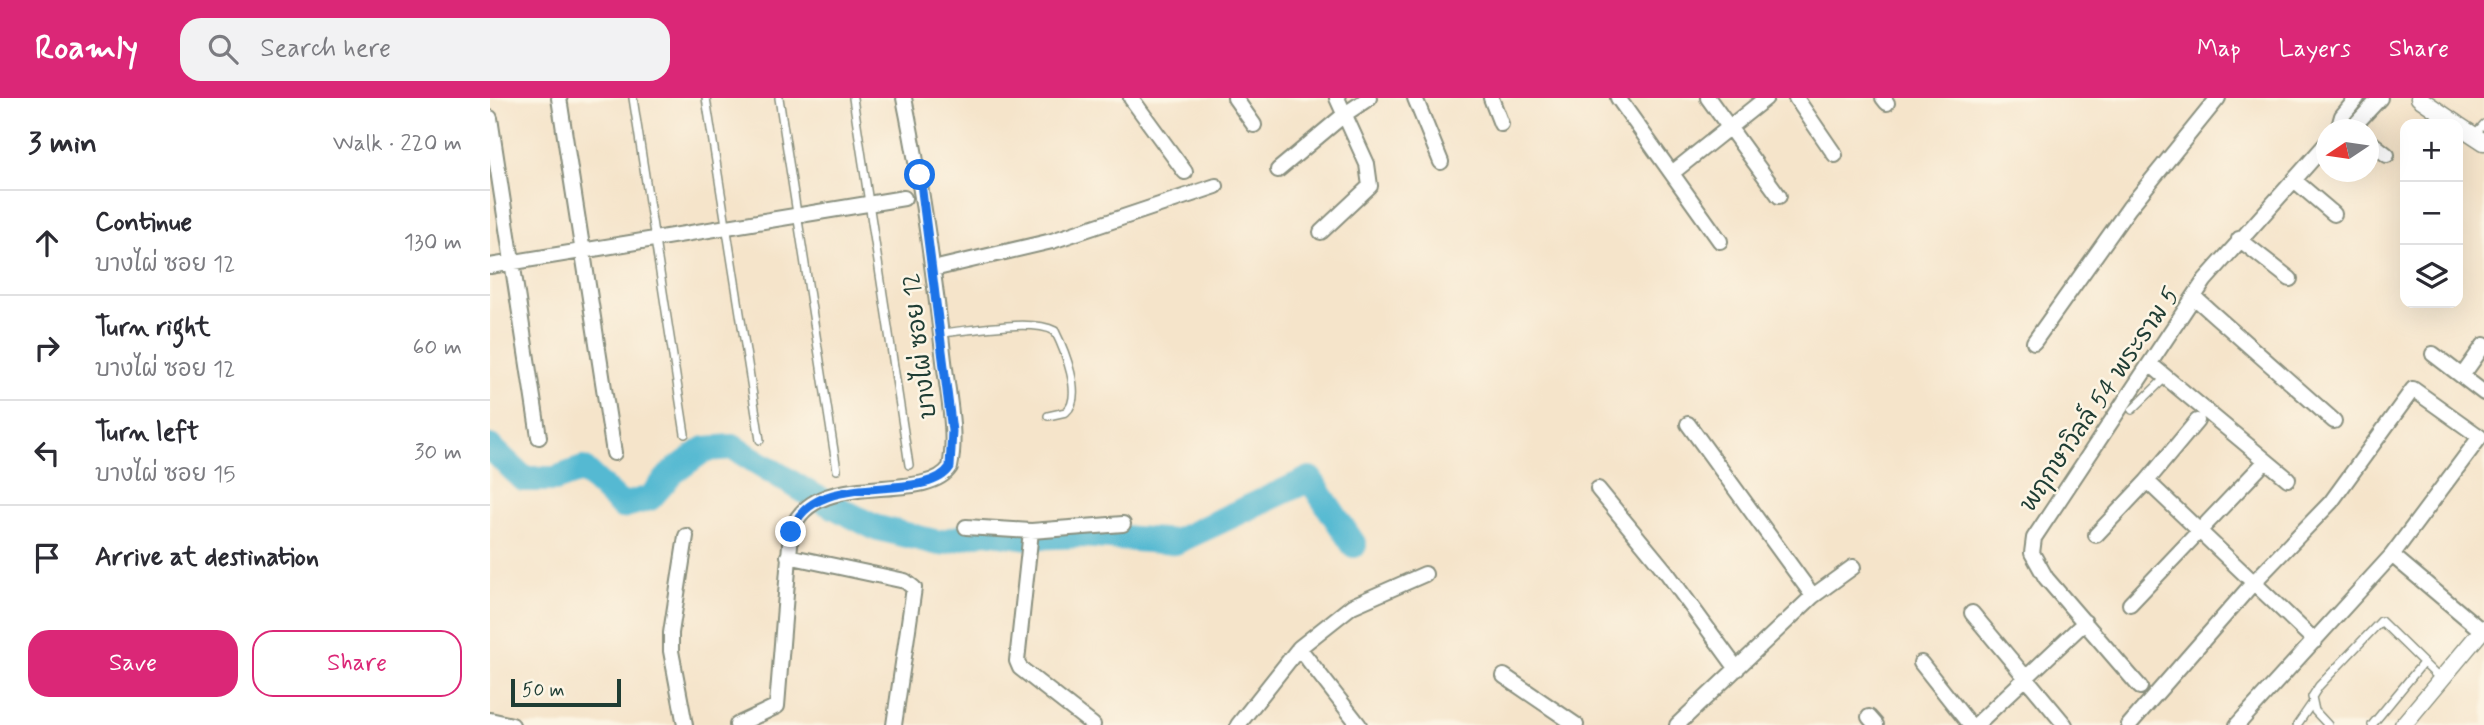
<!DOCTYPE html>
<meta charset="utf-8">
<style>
:root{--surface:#fff;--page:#f2f2f3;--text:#2b2b33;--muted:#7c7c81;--line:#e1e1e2;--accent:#db2777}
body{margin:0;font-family:Mynerve,"Playpen Sans Thai",sans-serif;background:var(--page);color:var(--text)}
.controls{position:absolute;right:21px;top:21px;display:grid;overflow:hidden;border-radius:14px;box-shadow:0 7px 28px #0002}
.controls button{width:63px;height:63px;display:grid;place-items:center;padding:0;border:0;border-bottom:2px solid var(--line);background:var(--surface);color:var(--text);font:35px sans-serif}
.compass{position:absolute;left:1826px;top:21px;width:63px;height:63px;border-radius:50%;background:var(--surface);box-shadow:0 7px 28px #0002;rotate:257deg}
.scale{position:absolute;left:21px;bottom:18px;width:110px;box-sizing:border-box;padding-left:7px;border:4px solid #1f3d34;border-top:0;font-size:19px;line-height:24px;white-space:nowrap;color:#1f3d34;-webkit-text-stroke:5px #fcf5e5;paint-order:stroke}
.stop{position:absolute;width:21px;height:21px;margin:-16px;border:5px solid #1a73e8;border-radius:50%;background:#fff}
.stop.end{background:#1a73e8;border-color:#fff;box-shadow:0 2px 7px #0008}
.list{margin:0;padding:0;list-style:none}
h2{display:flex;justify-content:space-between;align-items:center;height:91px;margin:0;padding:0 28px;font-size:30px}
h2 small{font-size:23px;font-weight:400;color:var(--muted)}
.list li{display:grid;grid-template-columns:46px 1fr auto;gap:21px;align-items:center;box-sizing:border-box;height:105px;padding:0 28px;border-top:2px solid var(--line)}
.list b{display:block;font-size:26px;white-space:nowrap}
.list p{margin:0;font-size:23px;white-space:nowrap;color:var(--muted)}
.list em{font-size:23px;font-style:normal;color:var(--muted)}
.actions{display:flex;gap:14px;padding:21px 28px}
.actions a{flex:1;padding:16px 0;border:2px solid var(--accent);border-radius:21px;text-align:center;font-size:24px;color:var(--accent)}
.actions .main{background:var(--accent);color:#fff}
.icon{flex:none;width:38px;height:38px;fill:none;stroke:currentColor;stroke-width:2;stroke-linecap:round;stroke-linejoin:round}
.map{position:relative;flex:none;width:1994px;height:627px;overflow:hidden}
header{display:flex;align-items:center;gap:42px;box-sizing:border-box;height:98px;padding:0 35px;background:var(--accent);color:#fff}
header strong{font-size:33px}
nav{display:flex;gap:38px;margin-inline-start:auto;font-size:24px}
.search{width:490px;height:63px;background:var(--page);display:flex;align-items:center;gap:18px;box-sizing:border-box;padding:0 24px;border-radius:21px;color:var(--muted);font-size:26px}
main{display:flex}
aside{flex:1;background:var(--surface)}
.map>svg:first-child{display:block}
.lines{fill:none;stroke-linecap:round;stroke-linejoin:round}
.river{stroke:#54b9d2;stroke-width:26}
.service-casing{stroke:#8a907f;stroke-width:10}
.minor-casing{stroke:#8a907f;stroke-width:18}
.tertiary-casing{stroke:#8a907f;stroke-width:19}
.service{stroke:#fff;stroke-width:7}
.minor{stroke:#fff;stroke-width:14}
.tertiary{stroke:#fff;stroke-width:16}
.route{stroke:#1a73e8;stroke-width:9}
.labels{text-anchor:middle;stroke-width:5;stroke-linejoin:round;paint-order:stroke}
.street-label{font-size:24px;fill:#1f3d34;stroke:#fcf5e5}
</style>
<header>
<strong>Roamly</strong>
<div class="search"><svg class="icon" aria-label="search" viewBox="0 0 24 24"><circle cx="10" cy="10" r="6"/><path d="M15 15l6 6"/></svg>Search here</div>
<nav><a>Map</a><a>Layers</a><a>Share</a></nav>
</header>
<main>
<aside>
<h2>3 min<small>Walk · 220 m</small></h2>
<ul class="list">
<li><svg class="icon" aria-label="ahead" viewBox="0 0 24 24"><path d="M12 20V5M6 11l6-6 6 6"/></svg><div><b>Continue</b><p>บางไผ่ ซอย 12</p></div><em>130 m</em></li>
<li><svg class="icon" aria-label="right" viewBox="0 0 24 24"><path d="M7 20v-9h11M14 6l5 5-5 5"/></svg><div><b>Turn right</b><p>บางไผ่ ซอย 12</p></div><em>60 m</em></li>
<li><svg class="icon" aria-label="left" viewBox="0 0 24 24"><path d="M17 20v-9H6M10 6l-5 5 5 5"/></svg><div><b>Turn left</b><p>บางไผ่ ซอย 15</p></div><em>30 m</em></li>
<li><svg class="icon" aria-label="arrive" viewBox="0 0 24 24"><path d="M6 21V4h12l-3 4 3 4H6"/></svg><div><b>Arrive at destination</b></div></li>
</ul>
<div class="actions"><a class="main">Save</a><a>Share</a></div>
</aside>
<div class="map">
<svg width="1994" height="627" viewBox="0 0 1994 627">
<rect width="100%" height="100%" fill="#fcf5e5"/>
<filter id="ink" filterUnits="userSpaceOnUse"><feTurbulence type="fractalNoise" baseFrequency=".0143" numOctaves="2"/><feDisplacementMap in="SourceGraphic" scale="14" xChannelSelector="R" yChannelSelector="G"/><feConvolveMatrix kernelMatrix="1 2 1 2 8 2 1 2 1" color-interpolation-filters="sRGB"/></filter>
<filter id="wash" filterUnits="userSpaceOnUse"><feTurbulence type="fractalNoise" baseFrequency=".00686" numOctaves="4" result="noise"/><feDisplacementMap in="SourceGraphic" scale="28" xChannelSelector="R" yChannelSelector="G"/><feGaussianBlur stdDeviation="1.57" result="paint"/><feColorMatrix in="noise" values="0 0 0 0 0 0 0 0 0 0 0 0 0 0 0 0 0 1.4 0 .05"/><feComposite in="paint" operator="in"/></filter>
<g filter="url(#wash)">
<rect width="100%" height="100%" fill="#f5e4ca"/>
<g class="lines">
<path class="river" d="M0,349l34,32h31l28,-10 39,37 28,-8 22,-25 33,-24 28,-2 75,46 66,34 65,16 46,-12 42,6 55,-2 93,7 135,-63 44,66"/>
</g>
</g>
<g filter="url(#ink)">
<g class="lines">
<defs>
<path id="service" d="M143,0l52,336
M216,0l54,342
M289,0l58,372
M363,0l56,367
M1984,37l10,-11
M451,235c29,-2 90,-15 114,-2 9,18 29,66 11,81l-18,4
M1642,312l33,-32
M1807,627l16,-23
M1838,627l-13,-14 -3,-14 7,-11 62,-65 60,59
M1882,627l51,-62"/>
<path id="minor" d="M69,0l55,355
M641,0l54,74
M745,0l19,27
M925,0l26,64
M1001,0l10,26
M1128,0l102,143
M1218,0l71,98
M1306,0l39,57
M1393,0l4,5
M0,20l49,319
M1848,32l4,-14 15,-18
M1856,32l7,-3 27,-29
M1878,42l19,15
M788,72l67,-56 24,-16
M1182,75l94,-75
M1804,82l40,34
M831,134l49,-46 -3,-22 -30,-66
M1749,141l51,40
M0,168l414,-68
M443,171l119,-28 164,-55
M1704,199l140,124
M1544,244l95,-134 89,-110
M1943,256l51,39
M1660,266l138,115
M1972,278l22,-31
M1198,326l125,172
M1657,383l50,-60
M1108,391l69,84 70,96
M476,429l65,4
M1606,437l51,-54 168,160
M1902,457l90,76
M298,458l117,25 9,7 -20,137
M1640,506l133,-140
M1482,515l93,112
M809,550l53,-42 73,-32
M1431,565l49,62
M1014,578l72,49
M1650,589l-94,-109 -14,-25 2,-15 171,-258 121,-136
M1379,619l7,8
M0,622l22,5
M195,627l-14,-74v-18l15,-97
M247,627l40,-19 14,-174c21,-67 134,-26 159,-65 7,-33 -2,-72 -6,-106 -10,-88 -22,-176 -40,-263
M603,627l-73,-57 -3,-7 14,-130 92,-7
M748,627l61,-77 60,77
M1187,627l136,-129 40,-29
M1486,627l109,-103
M1639,627l125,-143 77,-80 82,-113 67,48 -88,118 -155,170"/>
<path id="tertiary" d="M1929,0l38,26
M1968,27l26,17
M1913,627l81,-97"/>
</defs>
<use href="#service" class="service-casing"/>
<use href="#minor" class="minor-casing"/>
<use href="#tertiary" class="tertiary-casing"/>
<use href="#service" class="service"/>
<use href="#minor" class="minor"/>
<use href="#tertiary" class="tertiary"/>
</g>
</g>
<g class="lines" filter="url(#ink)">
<path class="route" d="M301,434c22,-67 134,-26 159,-65l2,-36 -32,-256"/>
</g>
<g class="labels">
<g class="street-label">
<text transform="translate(429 248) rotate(-97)" y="8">บางไผ่ ซอย 12</text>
<text transform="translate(1609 301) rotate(-56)" y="8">พฤกษาวิลล์ 54 พระราม 5</text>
</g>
</g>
</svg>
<div class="controls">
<button>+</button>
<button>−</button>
<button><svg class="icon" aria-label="layers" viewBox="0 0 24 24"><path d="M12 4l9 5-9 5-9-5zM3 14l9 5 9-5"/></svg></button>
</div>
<svg class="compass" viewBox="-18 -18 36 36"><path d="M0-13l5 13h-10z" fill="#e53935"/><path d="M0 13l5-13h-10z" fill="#7c7c81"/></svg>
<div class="scale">50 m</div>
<div class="stop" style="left:430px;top:77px"></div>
<div class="stop end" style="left:301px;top:434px"></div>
</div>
</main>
